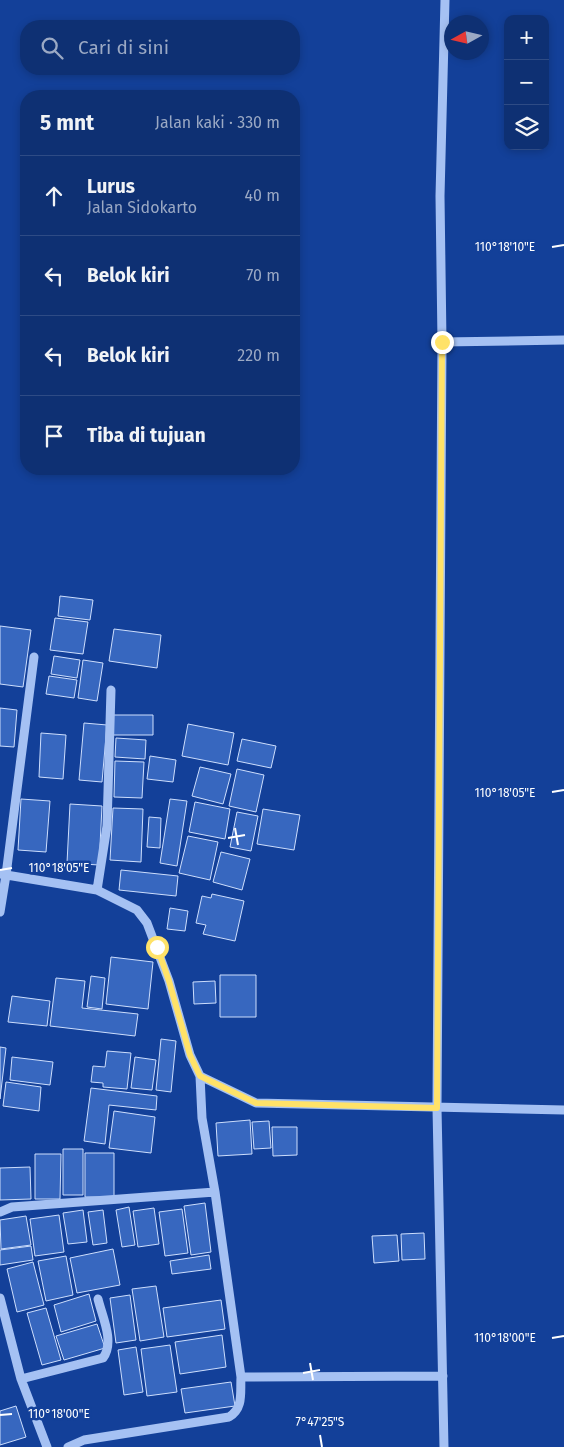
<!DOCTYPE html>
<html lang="id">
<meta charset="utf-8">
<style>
:root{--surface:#0e3073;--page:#1c3c7b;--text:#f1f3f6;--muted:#9ba9c4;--line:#2e4b85}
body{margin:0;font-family:"Fira Sans",sans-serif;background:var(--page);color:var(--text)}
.controls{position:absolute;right:15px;top:15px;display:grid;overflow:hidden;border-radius:10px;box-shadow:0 2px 8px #0003}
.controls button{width:45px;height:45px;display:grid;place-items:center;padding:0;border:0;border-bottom:1px solid var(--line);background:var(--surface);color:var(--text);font:25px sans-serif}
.compass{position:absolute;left:444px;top:15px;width:45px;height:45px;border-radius:50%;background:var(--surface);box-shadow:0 2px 8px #0003;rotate:262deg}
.stop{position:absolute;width:15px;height:15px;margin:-11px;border:4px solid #ffe268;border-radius:50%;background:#fff}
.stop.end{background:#ffe268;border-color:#fff;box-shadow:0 1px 5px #0008}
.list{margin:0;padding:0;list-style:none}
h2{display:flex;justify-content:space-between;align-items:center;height:65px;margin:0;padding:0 20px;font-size:21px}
h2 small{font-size:16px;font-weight:400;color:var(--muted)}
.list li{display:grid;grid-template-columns:32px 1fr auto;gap:15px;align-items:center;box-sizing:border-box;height:80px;padding:0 20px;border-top:1px solid var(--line)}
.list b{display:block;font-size:19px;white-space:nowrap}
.list p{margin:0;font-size:16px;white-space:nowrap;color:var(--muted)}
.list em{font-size:16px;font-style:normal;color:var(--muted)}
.icon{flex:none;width:28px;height:28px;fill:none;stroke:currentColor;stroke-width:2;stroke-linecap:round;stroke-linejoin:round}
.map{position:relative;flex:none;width:564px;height:1447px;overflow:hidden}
.search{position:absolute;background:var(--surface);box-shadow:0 2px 8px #0003;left:20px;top:20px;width:280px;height:55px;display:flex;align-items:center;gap:12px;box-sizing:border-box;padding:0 18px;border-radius:20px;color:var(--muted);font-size:19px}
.panel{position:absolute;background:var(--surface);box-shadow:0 2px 8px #0003;left:20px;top:90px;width:280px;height:385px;border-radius:20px}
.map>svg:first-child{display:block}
.building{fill:#3767bf;stroke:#cddefd}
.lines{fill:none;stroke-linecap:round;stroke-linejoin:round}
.minor{stroke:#a5c1f3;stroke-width:9}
.route{stroke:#ffe268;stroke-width:6}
.ticks{fill:none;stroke:#fff;stroke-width:2}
.ticks-label{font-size:12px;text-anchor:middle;fill:#fff;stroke:#134099;stroke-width:5;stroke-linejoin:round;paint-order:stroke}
</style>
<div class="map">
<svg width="564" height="1447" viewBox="0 0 564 1447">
<rect width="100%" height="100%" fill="#134099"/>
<path class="building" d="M60,596l33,4 -3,20 -32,-4z
M55,618l33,4 -5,32 -33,-4z
M0,626l31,4 -8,57 -23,-3z
M114,629l47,6 -4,33 -48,-7z
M54,656l26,4 -3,18 -26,-4z
M83,660l20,3 -6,38 -19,-3z
M49,676l28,4 -3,18 -28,-4z
M0,708l17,2 -3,37 -14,-1z
M113,715h40v20h-40z
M84,723l23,2 -5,57 -23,-2z
M188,724l46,9 -6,32 -46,-9z
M41,733l25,2 -3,44 -24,-2z
M116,738l30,2 -1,19 -30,-2z
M242,739l34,7 -5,22 -34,-7z
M150,756l26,4 -3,22 -26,-3z
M115,761l29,1 -2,36 -28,-1z
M200,767l31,7 -8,30 -31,-8z
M237,769l27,6 -8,37 -27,-6z
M21,799l29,2 -4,51 -28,-2z
M170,799l17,2 -10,65 -17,-3z
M195,802l35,7 -5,30 -36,-7z
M70,804l32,2 -3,59 -32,-2z
M113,808l30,1 -2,53 -31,-2z
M263,809l37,6 -6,35 -37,-6z
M237,812l21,4 -7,35 -21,-4z
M149,817l12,1 -1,30 -13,-1z
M188,836l30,6 -8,38 -31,-7z
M221,852l29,7 -8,31 -29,-8z
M121,870l57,6 -2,20 -57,-6z
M212,894l32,7 -9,40 -32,-7 3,-9 -10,-2 6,-27 9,2z
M170,908l18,3 -3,20 -18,-2z
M111,957l42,5 -5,47 -42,-5z
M220,975h36v42h-36z
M91,976l14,2 -3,31 -15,-2z
M56,978l29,3 -3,27 56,6 -3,22 -85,-10z
M215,981l1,22 -22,1 -1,-22z
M12,996l38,5 -3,25 -39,-4z
M161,1039l15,2 -5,51 -15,-2z
M0,1047l6,1 -6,51z
M107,1051l24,2 -4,36 -24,-2v-4l-12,-1 2,-16 12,1z
M12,1057l41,5 -3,23 -40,-5z
M135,1057l21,3 -4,30 -21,-2z
M6,1082l35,5 -2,24 -36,-5z
M91,1088l66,8 -1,14 -47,-5 -4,39 -21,-3z
M114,1111l41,6 -4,36 -42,-5z
M250,1120l2,34 -34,2 -2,-33z
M269,1121l2,27 -17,1 -2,-27z
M272,1127h25v28l-24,1z
M63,1149h20v46h-20z
M85,1153h29v44h-29z
M35,1154h26l-1,45h-25z
M30,1167l1,32 -31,1v-32z
M205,1203l6,49 -20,3 -7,-49z
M129,1207l6,38 -13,2 -6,-37z
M154,1208l5,36 -21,3 -5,-36z
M182,1209l6,44 -23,3 -6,-44z
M83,1210l4,32 -19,2 -5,-31z
M103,1210l4,33 -14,2 -5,-33z
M59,1215l5,37 -29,4 -5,-37z
M26,1216l5,29 -30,4 -1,-29z
M424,1233l1,26 -23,1 -1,-26z
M397,1235l2,26 -25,2 -2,-27z
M31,1246l2,14 -33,5v-15z
M113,1249l7,36 -43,8 -7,-35z
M209,1255l2,14 -39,5 -2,-13z
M66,1256l7,39 -27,6 -8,-40z
M33,1262l11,43 -27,7 -10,-43z
M156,1286l8,51 -24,4 -8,-52z
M89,1294l7,27 -35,11 -7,-27z
M130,1295l6,45 -20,3 -6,-45z
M221,1300l4,29 -58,8 -4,-29z
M46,1308l15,52 -19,5 -15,-52z
M97,1324l8,24 -41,12 -8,-24z
M222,1335l4,32 -46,7 -5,-32z
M170,1345l7,47 -30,4 -6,-47z
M136,1347l7,45 -19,3 -6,-45z
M231,1382l4,24 -50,7 -4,-24z
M16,1406l10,31 -26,8v-34z"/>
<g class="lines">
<path class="minor" d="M442,342l122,-2
M0,874l97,16 40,20 10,13 22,58 21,74 10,21 2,42 13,74 26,185c-1,15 3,31 -12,40l-145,23 -16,7
M97,890l10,-64 4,-136
M0,912l6,-37 28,-218
M200,1076l56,27 308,7
M0,1212l12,-5 203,-15
M0,1298l21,81 26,68
M241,1377l202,-1
M21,1379l82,-21c12,-16 -1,-42 -5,-59
M444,1447l-7,-339 5,-766 -2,-146 5,-196"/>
</g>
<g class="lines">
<path class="route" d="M157,947l12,34 21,74 10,21 56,27 181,5 5,-766"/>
</g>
<path class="ticks" d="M552,247l12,-2M552,792l12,-2M235,828l3,17M228,838l17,-3M0,870l12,-2M552,1338l12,-2M310,1363l3,17M303,1373l17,-3M0,1415l12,-1M320,1435l2,12"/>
<g class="ticks-label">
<text x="505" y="251">110°18'10"E</text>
<text x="505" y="797">110°18'05"E</text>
<text x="59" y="872">110°18'05"E</text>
<text x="505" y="1342">110°18'00"E</text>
<text x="59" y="1418">110°18'00"E</text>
<text x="320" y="1426">7°47'25"S</text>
</g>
</svg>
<div class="controls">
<button>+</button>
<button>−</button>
<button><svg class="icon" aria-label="layers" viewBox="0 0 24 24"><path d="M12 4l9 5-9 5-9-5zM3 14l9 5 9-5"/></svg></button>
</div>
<svg class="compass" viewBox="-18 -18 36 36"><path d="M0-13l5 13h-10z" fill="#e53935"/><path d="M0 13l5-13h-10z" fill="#9ba9c4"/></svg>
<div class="stop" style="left:157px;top:947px"></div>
<div class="stop end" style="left:442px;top:342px"></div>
<div class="search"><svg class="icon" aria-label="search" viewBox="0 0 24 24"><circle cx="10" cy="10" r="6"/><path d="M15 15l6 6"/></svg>Cari di sini</div>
<section class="panel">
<h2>5 mnt<small>Jalan kaki · 330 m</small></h2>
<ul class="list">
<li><svg class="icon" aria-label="ahead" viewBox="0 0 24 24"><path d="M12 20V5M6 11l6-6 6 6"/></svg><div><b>Lurus</b><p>Jalan Sidokarto</p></div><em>40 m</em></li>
<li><svg class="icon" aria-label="left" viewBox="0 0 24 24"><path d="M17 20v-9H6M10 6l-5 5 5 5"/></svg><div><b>Belok kiri</b></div><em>70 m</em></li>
<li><svg class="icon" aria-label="left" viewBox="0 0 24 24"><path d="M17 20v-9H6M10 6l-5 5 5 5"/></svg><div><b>Belok kiri</b></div><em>220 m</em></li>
<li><svg class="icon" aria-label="arrive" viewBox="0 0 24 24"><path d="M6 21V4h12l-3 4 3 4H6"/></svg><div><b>Tiba di tujuan</b></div></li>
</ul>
</section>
</div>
